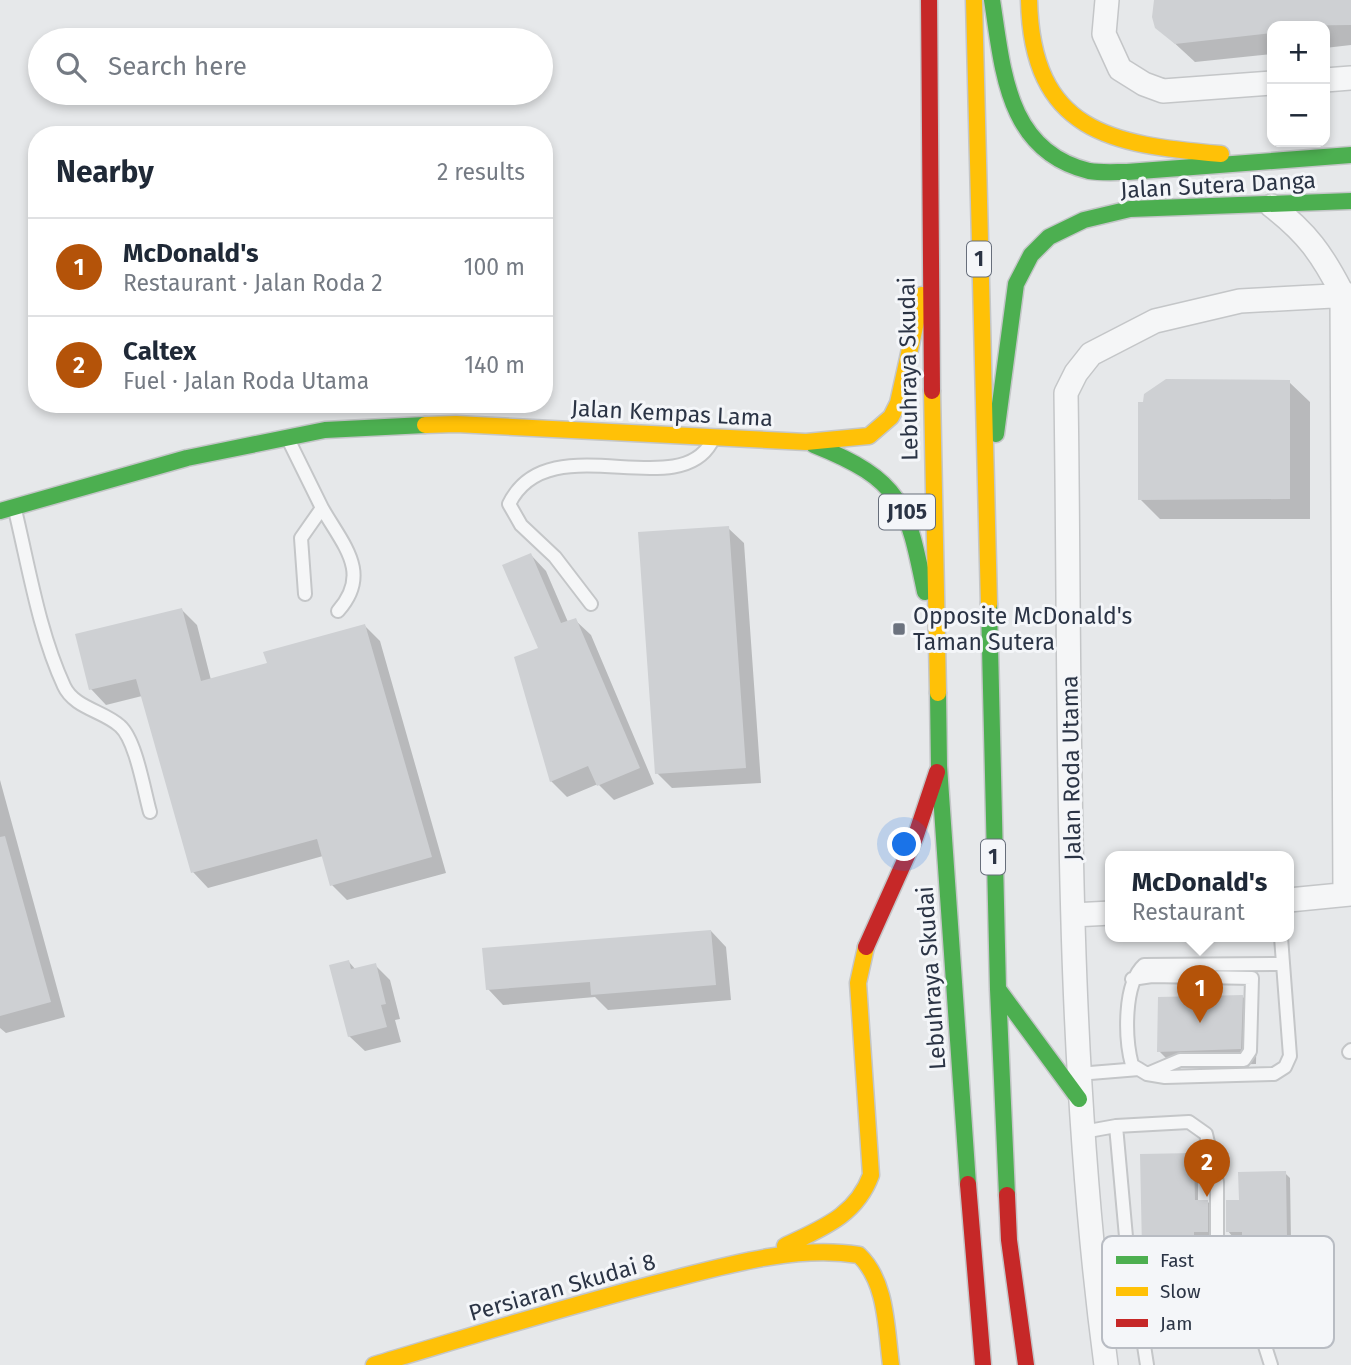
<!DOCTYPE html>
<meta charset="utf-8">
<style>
:root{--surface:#fff;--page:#f2f2f3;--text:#1f2937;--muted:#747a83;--line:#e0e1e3;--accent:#b45309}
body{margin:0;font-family:"Fira Sans",sans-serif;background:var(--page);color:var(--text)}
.controls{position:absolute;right:21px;top:21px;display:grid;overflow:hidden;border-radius:14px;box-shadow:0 4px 10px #0003}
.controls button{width:63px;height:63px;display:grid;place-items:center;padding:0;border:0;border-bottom:2px solid var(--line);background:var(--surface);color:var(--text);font:35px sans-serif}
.you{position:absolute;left:905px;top:845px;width:24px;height:24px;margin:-18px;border:5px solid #fff;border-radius:50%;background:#1a73e8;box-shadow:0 0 0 10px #1a73e833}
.badge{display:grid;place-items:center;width:46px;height:46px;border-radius:50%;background:var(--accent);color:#fff;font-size:23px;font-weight:700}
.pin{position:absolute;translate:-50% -58px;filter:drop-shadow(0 2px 4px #0008)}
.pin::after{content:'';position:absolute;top:37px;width:24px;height:21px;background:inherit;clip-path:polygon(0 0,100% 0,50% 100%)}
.popup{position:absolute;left:1105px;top:851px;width:189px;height:91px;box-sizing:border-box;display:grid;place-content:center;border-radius:14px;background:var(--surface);filter:drop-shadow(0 2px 5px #0005);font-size:23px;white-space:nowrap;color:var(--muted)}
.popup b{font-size:26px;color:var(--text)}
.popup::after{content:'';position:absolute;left:50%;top:100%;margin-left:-14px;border:14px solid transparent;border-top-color:var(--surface)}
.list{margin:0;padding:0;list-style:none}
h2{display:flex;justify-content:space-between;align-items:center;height:91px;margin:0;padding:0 28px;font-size:30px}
h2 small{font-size:23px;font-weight:400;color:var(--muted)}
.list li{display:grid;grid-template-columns:46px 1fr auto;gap:21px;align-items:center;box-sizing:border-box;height:98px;padding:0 28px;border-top:2px solid var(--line)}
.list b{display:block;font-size:26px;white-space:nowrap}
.list p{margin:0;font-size:23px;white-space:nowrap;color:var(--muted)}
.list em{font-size:23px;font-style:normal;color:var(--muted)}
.icon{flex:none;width:38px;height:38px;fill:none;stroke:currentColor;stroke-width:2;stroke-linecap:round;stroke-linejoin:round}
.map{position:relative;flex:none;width:1351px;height:1365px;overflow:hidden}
.search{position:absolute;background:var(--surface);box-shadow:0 4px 10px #0003;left:28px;top:28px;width:525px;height:77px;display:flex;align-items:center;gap:18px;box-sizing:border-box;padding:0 24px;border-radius:38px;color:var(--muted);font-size:26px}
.panel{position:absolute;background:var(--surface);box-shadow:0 4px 10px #0003;left:28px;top:126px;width:525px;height:287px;border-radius:28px}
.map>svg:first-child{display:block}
.shadow{fill:#0003}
.building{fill:#ced0d3}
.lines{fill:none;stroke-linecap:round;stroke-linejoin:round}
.lane-casing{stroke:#c4c6c8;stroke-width:16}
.street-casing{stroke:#c4c6c8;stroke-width:26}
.fast-casing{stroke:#c4c6c8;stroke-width:19}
.slow-casing{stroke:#c4c6c8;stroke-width:19}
.jam-casing{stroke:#c4c6c8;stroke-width:19}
.lane{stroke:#f5f6f7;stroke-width:12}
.street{stroke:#f5f6f7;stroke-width:23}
.fast{stroke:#4caf50;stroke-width:16}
.slow{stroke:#ffc107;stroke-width:16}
.jam{stroke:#c62828;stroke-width:16}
.poi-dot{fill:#6c737f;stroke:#f4f6f9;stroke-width:2.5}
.labels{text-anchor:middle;stroke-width:6;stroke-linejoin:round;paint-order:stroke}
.shield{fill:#f4f6f9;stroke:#676e7b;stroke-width:2}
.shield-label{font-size:21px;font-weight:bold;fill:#2b3445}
.street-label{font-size:23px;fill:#2b3445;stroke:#f4f6f9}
.poi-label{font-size:23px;fill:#2b3445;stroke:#f4f6f9;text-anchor:start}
.key{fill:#f4f6f9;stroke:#b8bcc3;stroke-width:2}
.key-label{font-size:19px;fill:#2b3445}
</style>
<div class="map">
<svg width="1351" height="1365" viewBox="0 0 1351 1365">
<rect width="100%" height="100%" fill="#e6e8ea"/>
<path class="shadow" d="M1156,0h195v45l-26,3v-22h-53v28l-77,8 -38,-35z
M1289,382l21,20v117h-150l-20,-20z
M728,528l16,15 17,240 -89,5 -15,-15z
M531,555l15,16 22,51 7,-2 16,15 63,149 -40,16 -16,-16 -31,13 -16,-16z
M182,610l15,15 14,55 58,-16 96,-38 15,15 66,232 -99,27 -15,-15 -9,-29 -115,32 -15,-16 -51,-176 -36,9 -15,-16z
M0,780l65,237 -59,16 -6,-5z
M711,931l15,16 5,53 -123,10 -13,-13 -92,8 -15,-16z
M349,962l7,8 19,-5 15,15 10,39 -5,1 6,22 -36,9 -16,-15z
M1242,996l15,16 -1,52 -82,2 -15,-15z
M1193,1155l5,4v43h10l4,4v30h-14v16l-50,1 -4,-4z
M1285,1173l5,5 1,63h-43l-5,-5h-11l-4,-5 12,-30z"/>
<path class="building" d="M1154,0h197v25l-79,1v7l-97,11 -20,-16 -3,-11z
M1166,379l124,1v119l-152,1v-98h5l1,-8z
M729,526l17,242 -91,6 -17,-242z
M531,553l30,70 15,-5 64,150 -43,18 -9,-20 -38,16 -36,-125 24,-9 -36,-83z
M182,608l19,73 66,-18 -4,-11 102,-28 67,233 -102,29 -13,-47 -126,34 -55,-194 -47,11 -14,-56z
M5,836l46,166 -51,14v-179z
M711,930l5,55 -125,10 -1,-13 -104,8 -4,-42z
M349,960l2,9 25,-6 10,41 -5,1 6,22 -39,10 -19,-72z
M1243,995l-2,54 -84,3 1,-55z
M1194,1153l1,47h13v32h-14v17h-52l-2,-95z
M1286,1171l1,66h-45v-5h-16v-32h13l-1,-28z"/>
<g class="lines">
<defs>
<path id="lane" d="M289,441l33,67 -21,30 4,56
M322,508c21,37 50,65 16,103
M15,510c14,58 24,122 49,176 10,22 40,25 56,40 16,14 24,65 30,86
M591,604l-36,-47 -34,-32 -12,-21c39,-80 167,0 202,-61
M1281,937l9,119 -5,11 -11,7 -109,3 -18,-3 -15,-9c-7,-26 -9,-81 12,-100l138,-1
M1132,979l20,-3 100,2 -2,73 -6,9h-64l-33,14
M1349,1052l2,-2
M1078,1074l61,-5
M1116,1126l12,133
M1083,1132l33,-6 73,-4 17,12 11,48v60l-15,19 -110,-3
M1099,1316l41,4 118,4 13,41
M1140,1320l7,45"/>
<path id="street" d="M1107,0l-3,34 16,35 24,15 19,7 109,-8
M1325,80l26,-2
M1272,206c35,27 50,48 70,87l3,601
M1289,900l62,-6
M1073,915l38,-2
M1106,1365c-43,-322 -35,-648 -40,-972l10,-20 15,-19 64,-33 85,-20 111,-6"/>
<path id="fast" d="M992,0c11,69 14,151 97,171 12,2 26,1 38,1l224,-17
M996,434l20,-150 15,-29 18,-18 35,-17 46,-11 221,-8
M814,445c88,35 93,59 111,147
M0,511l187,-53 138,-28 100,-5
M989,604l9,385 9,206
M938,693l1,73 29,418
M998,989l81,110"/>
<path id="slow" d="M974,0l15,604
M1029,0c3,132 82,145 192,154
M932,391l6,302
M425,425l31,-1 350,18 63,-6 22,-19 7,-14 24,-108
M785,1246c37,-18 71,-30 86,-71l-13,-192 8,-36
M374,1365c97,-29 193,-59 291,-84 63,-16 130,-36 194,-26 28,27 27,73 32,110"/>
<path id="jam" d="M929,0l3,391
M866,947l49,-109 22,-66
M968,1184l15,181
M1007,1195l2,45 17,125"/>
</defs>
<use href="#lane" class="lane-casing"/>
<use href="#street" class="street-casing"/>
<use href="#fast" class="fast-casing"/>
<use href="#slow" class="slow-casing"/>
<use href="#jam" class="jam-casing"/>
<use href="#lane" class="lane"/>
<use href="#street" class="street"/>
<use href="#fast" class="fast"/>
<use href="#slow" class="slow"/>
<use href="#jam" class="jam"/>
</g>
<rect class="poi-dot" x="892" y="622" width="14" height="14" rx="3.5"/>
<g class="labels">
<g class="shield">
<rect x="967" y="241.5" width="24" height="35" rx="5"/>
<rect x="879" y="494.5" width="56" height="35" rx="5"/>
<rect x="981" y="839.5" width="24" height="35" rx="5"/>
</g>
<g class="shield-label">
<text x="979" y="266">1</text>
<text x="907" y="519">J105</text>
<text x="993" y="864">1</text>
</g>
<g class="street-label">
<text transform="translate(1218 185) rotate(-3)" y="8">Jalan Sutera Danga</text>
<text transform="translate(908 369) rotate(-91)" y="8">Lebuhraya Skudai</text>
<text transform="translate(672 413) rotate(3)" y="8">Jalan Kempas Lama</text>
<text transform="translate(1071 768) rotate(-91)" y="8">Jalan Roda Utama</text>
<text transform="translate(931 978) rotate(-94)" y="8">Lebuhraya Skudai</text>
<text transform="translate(562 1287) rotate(-16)" y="8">Persiaran Skudai 8</text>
</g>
<g class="poi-label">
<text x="913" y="624">Opposite McDonald's<tspan x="913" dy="26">Taman Sutera</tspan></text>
</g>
</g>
<rect x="1102" y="1236" width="232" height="112" rx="10" class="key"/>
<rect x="1116" y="1256" width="32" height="8" fill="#4caf50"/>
<rect x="1116" y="1287" width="32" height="9" fill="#ffc107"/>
<rect x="1116" y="1319" width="32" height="8" fill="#c62828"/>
<g class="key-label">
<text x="1160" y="1267">Fast</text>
<text x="1160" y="1298">Slow</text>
<text x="1160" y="1330">Jam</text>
</g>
</svg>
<div class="controls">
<button>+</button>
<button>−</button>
</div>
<div class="you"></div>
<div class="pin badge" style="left:1200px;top:1023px">1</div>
<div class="popup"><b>McDonald's</b>Restaurant</div>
<div class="pin badge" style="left:1207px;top:1197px">2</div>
<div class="search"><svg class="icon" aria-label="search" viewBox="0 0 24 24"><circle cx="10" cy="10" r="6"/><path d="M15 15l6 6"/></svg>Search here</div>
<section class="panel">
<h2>Nearby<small>2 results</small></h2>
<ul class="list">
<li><span class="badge">1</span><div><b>McDonald's</b><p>Restaurant · Jalan Roda 2</p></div><em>100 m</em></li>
<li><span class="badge">2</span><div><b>Caltex</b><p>Fuel · Jalan Roda Utama</p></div><em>140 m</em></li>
</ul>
</section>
</div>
